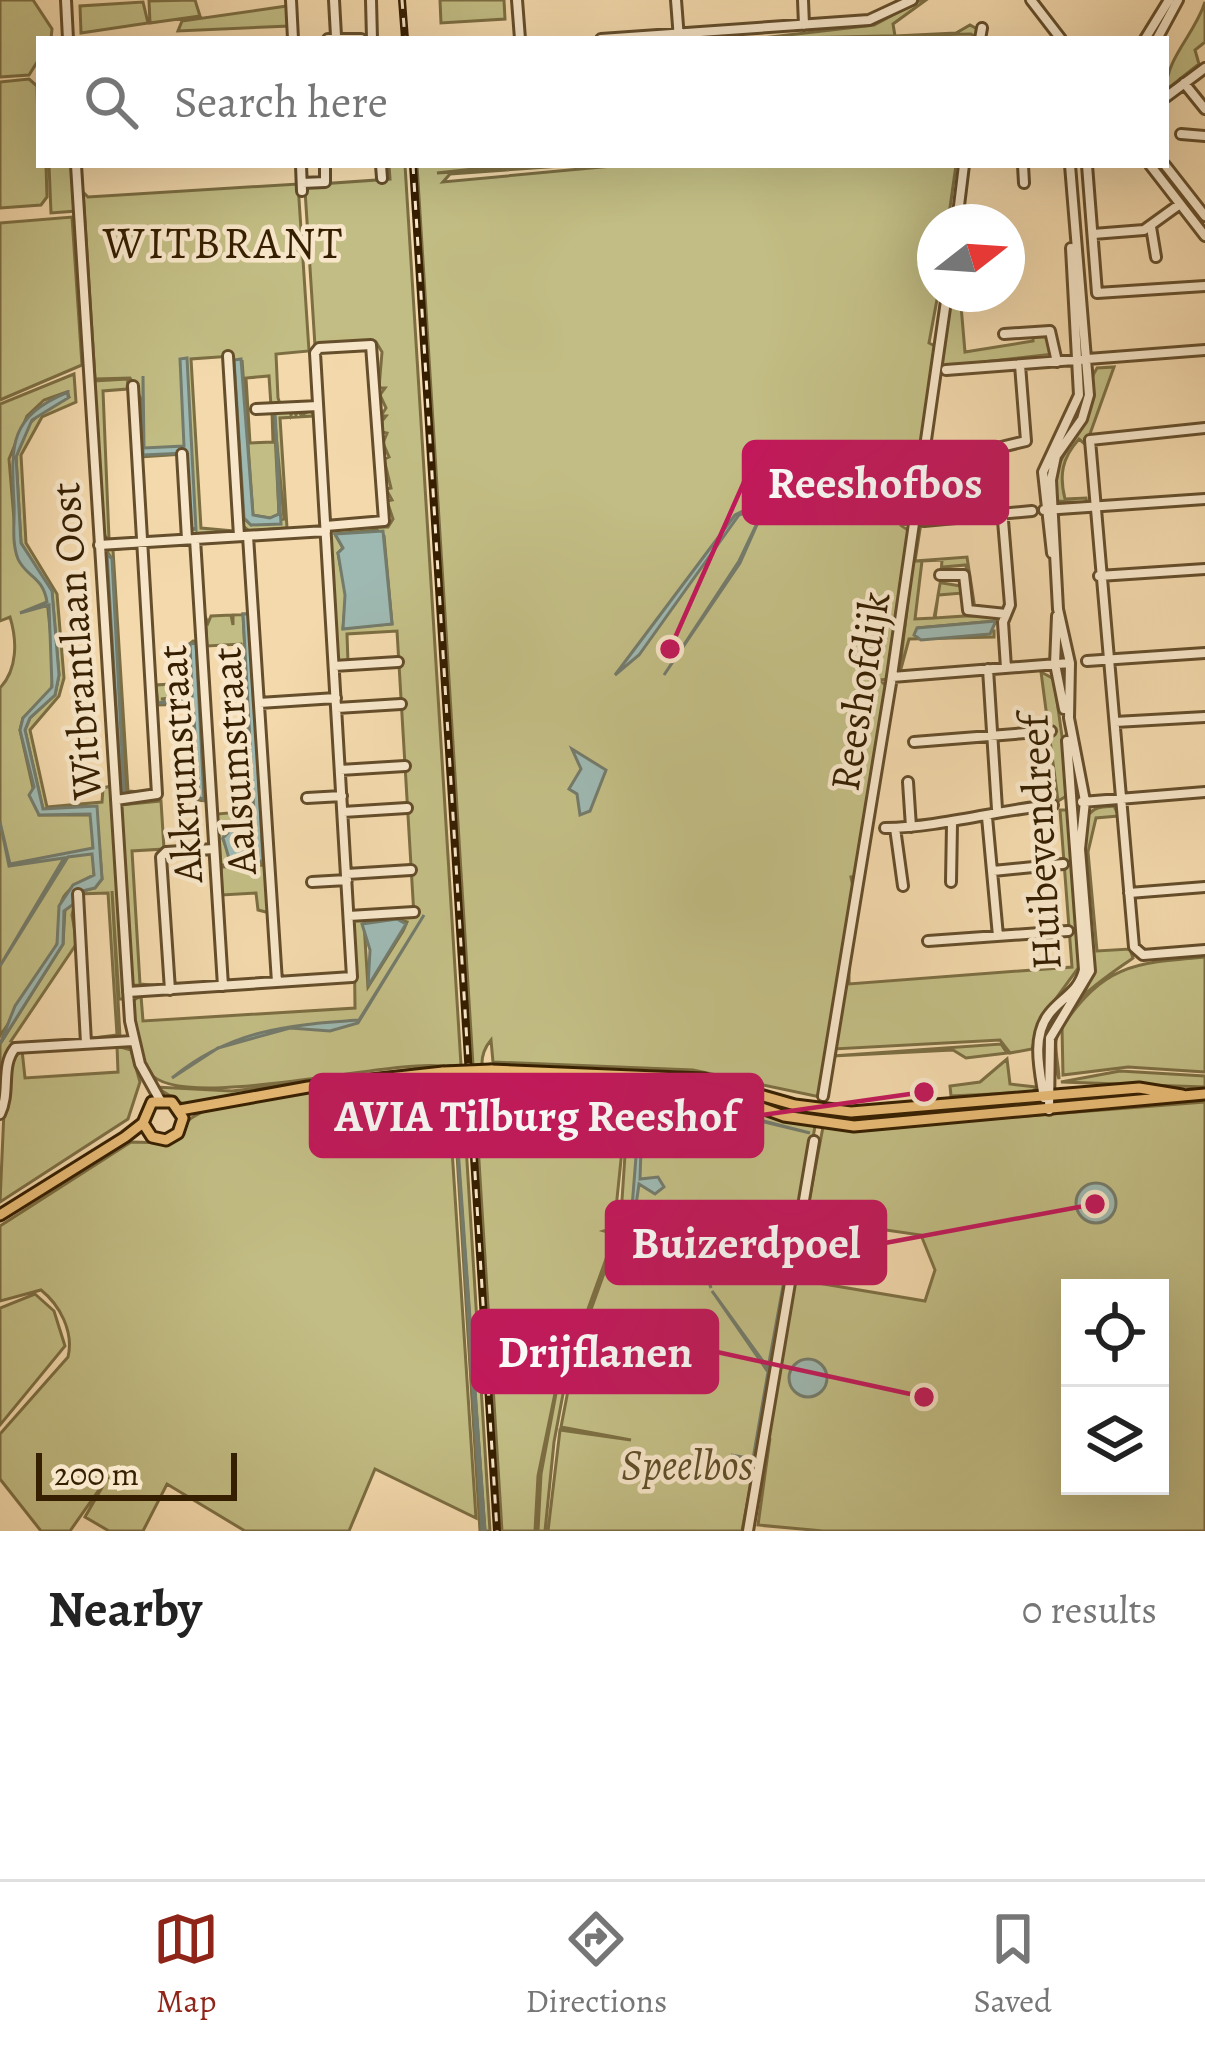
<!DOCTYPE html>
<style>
:root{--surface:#fff;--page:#f6f6f6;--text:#222;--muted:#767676;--line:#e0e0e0;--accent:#8f2418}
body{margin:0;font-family:Alegreya,serif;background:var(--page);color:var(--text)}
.controls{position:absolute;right:36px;bottom:36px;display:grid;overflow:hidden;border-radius:0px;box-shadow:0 12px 48px #0002}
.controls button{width:108px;height:108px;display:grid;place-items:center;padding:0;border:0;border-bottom:3px solid var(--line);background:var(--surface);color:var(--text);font:60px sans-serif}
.compass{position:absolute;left:917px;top:204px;width:108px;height:108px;border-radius:50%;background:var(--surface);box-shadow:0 12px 48px #0002;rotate:73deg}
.scale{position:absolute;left:36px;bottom:30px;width:201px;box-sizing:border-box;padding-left:12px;border:6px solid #361f00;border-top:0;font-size:33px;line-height:42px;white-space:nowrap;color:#361f00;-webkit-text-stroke:9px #f7e6c9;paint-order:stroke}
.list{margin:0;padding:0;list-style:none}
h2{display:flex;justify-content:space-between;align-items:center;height:156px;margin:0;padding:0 48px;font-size:51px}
h2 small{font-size:39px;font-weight:400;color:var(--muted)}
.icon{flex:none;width:66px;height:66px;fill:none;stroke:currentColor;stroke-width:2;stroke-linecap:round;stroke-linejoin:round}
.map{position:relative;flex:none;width:1205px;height:1531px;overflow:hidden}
.search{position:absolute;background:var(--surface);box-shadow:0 12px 48px #0002;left:36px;right:36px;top:36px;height:132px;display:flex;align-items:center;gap:30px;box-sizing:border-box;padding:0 42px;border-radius:0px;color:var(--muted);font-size:45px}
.sheet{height:348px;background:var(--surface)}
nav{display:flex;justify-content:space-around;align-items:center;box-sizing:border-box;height:168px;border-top:3px solid var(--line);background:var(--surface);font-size:33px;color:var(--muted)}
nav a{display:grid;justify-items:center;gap:6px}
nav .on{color:var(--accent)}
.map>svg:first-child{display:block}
.green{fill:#c2bd84;stroke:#7c6e42;stroke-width:3;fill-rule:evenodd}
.water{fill:#9eb9b2;stroke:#747b6b;stroke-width:3}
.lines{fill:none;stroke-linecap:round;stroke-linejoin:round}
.minor-casing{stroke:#654e2b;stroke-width:14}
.major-casing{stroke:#361f00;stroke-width:15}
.minor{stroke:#f7e6c9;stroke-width:8}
.major{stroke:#eabc76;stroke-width:9}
.rail-casing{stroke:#361f00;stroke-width:8}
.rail{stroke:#f7e6c9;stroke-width:3;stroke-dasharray:9;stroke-linecap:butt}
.major-bridge-casing{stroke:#361f00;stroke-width:15;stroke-linecap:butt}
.major-bridge{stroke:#eabc76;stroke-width:9}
.labels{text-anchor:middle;stroke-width:9;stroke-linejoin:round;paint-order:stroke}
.street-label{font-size:42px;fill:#361f00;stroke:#f7e6c9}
.park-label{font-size:42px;font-style:italic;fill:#604e28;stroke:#f7e6c9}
.neighbourhood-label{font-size:45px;letter-spacing:3px;fill:#361f00;stroke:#f7e6c9}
.leader{fill:none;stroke:#c2185b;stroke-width:4.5}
.callout-dot{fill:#c2185b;stroke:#f7e6c9;stroke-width:4.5}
.callout{fill:#c2185b;stroke:#c2185b;stroke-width:4.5}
.callout-label{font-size:45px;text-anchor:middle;font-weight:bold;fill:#fff}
</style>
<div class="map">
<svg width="1205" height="1531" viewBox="0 0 1205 1531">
<rect width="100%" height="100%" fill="#f3d9ac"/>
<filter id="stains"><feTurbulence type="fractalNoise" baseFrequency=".00167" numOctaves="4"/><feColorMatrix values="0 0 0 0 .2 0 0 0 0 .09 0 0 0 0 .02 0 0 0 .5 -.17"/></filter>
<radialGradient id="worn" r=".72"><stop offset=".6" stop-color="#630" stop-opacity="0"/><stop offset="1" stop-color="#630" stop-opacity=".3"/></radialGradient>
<path class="green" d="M0,0h33l19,29 -1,10h-12v20l-10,16 -29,2z
M440,0h64l1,19 -64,4z
M921,0h5l-33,24 2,12 61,-3 14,-8 9,5 -1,9 -7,-5 -218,5 121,-14z
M149,1l46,-1 5,16 -50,7z
M143,2l5,21 -67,10 -1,-27z
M1205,2v40l-10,8 4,14 -33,26c0,-32 29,-56 39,-88z
M287,6l2,20 -111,5 4,-10z
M29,79l8,7 2,79h7l1,32 -6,8 -41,3v-126z
M49,165h24l3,46 -25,2z
M389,165h16l85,1366h-5l-27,-374 22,374 -27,-442 -2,45 25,384 -101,-49 -26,62h-104l-78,-47 -24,47h-34l-24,-14 23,-40 -38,54h-29l-41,-52v-45l68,-77c6,-25 -8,-52 -27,-67l-41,11v-75l131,-84 37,1c13,-7 13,-19 25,-26 43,-27 204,-38 259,-41l-2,-10 -140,17 -124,23 -30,-19 76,4 210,-25c-53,-7 -264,48 -293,6 -10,-15 -14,-43 -17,-71l9,-5 2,25 212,-13 -1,-89 60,-3 -17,-285 -50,3 1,29 -10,-2 -9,-127 5,-6 54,-1 5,-8 -6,-18 5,-1 -6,-11 5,-1 -7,-29 5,-2 -6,-14 4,-10 -5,-1v-11l4,-5h-5l5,-8 -6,-13 5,-7h-6l3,-36 -6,-10 -61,4 -10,-156 1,-5 84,-6zM377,530l7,6 8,88 -49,4 3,-32 -8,-43 5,-5 -8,-14zM397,919l10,3 -4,9 -35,56 -4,-64z
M417,165h94l-74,8 139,-8 -126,9 -7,8 180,-17h333l-8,57h-13l3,72 -9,49 8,4 -25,175 -10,4 9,6 -21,147 -10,1 8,8 -32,188 -5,1 2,10 2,-5 -35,215 -127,-27 -200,-8 -2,-22c-13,15 -12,38 2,51l-2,-18 175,8 149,45 -24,140 -8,4 7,3 -32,187 -9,3 7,5 -10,63 8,-63 -12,63h-194l12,-101 71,10 -70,-13 14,-73 41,-114 65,6 -61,-16 9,-135 -4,48h-10l7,7 -8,78 -10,3 11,3 -46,128 -15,80 -9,89h-7l3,-57 19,-102 4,1 -4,-4 -22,107 -3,55h-33z
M298,184l11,167 -33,3 2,44 2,6 32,-1 -41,3 -2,-30 -23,2 4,65 23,-1 -1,-30 18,-2 1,5 2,-5 3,5 2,-5 3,5 11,-5 1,6 -33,2 7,110 -38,3 -6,-5 -6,-153 -5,-17 -41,3 10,169 33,3 -45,3 -5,-80 -43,3v-58l-11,-21 -35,1 -12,-187 5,5zM242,360l11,155 17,3 9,-4 -5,-101 10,106 -33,6 -7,-7 -8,-115z
M72,217l10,148 -82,35v-177z
M949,294h11l5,58 68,-11v-7h14l7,20 -114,13z
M1114,367l-28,78 -7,-6c-17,19 -20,36 -14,60l21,-1 1,5 -29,-2c-12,-36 13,-48 23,-79 7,-19 6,-39 16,-54z
M74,374l2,28 -34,15 -21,38 5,88 31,51 7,84 -5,18 -29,34 17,77 55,-5 1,-14 8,-2 13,213h-5l-7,-108 8,146 -27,1 24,-3 -9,-142 -31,1 -5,21 5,28 -66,98 11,4 -12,3 -10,23v-27l63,-100 2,-35 8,-6 1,-10 21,-5 7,-9 -6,-74 -53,4 -18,-79 5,-12 25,-23 4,-20 -7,-83 -31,-49 -5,-86 13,-33 18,-17 22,-10 -2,-5 -23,8 -17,16 -18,43 8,96 29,34 8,79 -3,24 -28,26 -3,12 19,85h53l2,60c-54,25 -23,38 -37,69 -15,31 -38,64 -57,92v-348c18,-19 17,-48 10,-71l-10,4v-217z
M128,379l-1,10 -24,2 6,148 -6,-4 -10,-154z
M921,523l-6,38 52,-4 8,52 -5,-4 -4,-40 -22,2 -3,7 1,-14 -20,1 -7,58 19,-1 4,-22 -3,22 29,-2 -2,-23 -24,2 3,-17 1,5 19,3 2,-5 3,35h30v5l-79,7 77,3v6l-85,2 -10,37 18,-152z
M137,546l-24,4 15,241 24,2 -29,2 -19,-241 7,-7zM108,553l4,6 14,232 -5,-2z
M251,614l16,249 -47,2 -3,-51 34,-3 -10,-167 -34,2 -2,-30 3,7 3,-7 20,-1 2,10v-10zM243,614h6l14,202 -10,46 -26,-13 -4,-10 4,-11 27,-13z
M193,641l6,1 10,159 -12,-1 -6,-96 -33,1 -2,-20 33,-2 -2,-37zM198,645l8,129v20l-7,3 -6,-95 -32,-3 31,-3z
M1041,672l13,7 16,115 -12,7z
M161,801l3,48 -32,2 8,133 24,2 -33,-1 -11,-180z
M1114,806l5,10 -23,2 -8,34 9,99 33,-2 3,9c-25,18 -74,48 -77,83 -1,13 3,26 3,38 -21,-62 37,-70 32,-118 -2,-29 -19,-129 -2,-147 7,-8 15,-7 25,-8z
M1060,810h11l8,157 -38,52 -9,30 -22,4 -10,-13 -166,9 15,-92v27l223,-17z
M267,865l3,48 -12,-3 -2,-17 -34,2 -1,-28z
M1205,957v115l-77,-5 -65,8 -1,-48c42,-63 73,-64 143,-70z
M1001,1044l6,9 -41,5 -13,-8 -121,6z
M117,1046l14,4 9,32 -12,37 -128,83 6,-136 16,-16 3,28 93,-6z
M1007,1059l3,25 26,3 -3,5 -82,4 -1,-10 30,-4z
M1120,1071l85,5v11l-144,-5z
M1205,1102v429h-382l-65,-6 12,-87 -19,93 43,-252 131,22 10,-31 -14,-35 -112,-16 -13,50 27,-142 47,1zM1070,1288h90v198h-90z
M35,1294l19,17 11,35 -65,79v-117z"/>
<path class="water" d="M187,358l9,172 -6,-3 -5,-74 -42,2v-79l1,72 40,-2 -4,-87z
M241,359l12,156 17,3 9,-4 -4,-102 6,112 -30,1 -7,-7 -10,-158z
M68,392v6l-36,22 -16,37 5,86 31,48 7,84 -4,20 -25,23 -5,12 18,79 54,-3 5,73 -7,9 -21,5 1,10 -11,8 -1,33 -63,100 15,-38 42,-62 2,-38 14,-21 21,-10 -2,-21 -24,3 -68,109 64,-108 -55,8 -9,-44 10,42 83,-16 -3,-34 -51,1 -10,-20 5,-8 -14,-57 3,-12 29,-31 -3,-82 -29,8 27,-11c-4,-26 -21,-25 -29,-43 -7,-18 -3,-38 -4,-56 -3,-57 -6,-86 54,-111z
M753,506l17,11 -10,1 -20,45 -76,112 75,-114 22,-46 -5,-6 -17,6 -100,140 -24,20 120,-160z
M383,531l9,93 -49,5 2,-34 -7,-42 5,-5 -8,-14z
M107,554l5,5 12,233 -3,-3z
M243,614h7l13,248 -18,-6 -15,6 -7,-24 20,-21 11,-2z
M996,621l-6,13 -69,6 -7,-5 3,-7z
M196,643l8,157 -5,-3 -6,-95 -35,1 34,-7 -2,-52z
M572,749l34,21 -16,41 -10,4 -3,-21 -8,-5 12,-20z
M424,915l-66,108 -28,8 -40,-3 -72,20 -46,30c58,-48 115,-53 187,-58z
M397,919l9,5 -38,62 2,-36 -8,-26z
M648,1091l162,42 -167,-40 -3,86 18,-2 6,10 -9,7 -16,-10 -7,49h-2l11,-140 -160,8z
M455,1106l30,425h-3z
M1076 1203a20 20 0 1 1 40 0a20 20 0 1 1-40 0Z
M628,1239l159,34 -33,189 -23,-7 22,4 15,-87 -56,-81 56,77 17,-93 -82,-18 8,31 -12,-32 -69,-14 -14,36z
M789 1378a19 19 0 1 1 38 0a19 19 0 1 1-38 0Z"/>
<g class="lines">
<defs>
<path id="minor" d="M66,0l2,39
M291,0l2,39
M334,0l2,36
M371,0l1,39
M517,0l3,39
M676,0l3,39
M803,0l1,25
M1031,0l30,39
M328,39h33
M601,39l268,-19 43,-20
M980,39l2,-11
M1145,39l24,-39
M1157,39l21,-39
M1184,83l21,26
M1166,97l39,-29
M1181,134l24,2
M76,165l54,856 10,43 20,36
M301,165l1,26
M381,165l1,13
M1023,165l1,18
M1087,165l10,128 108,-7
M1150,165l55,71
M1165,165l40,51
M302,183l23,-1v-17
M957,222l7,-57
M1151,227l5,30
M1093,234l51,-4 36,-26
M1004,334l46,-3 7,31
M228,356l11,180
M946,370l259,-20
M256,409l62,-3
M1205,428l-115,12 44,507 9,8 62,-5
M933,453l64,-5
M182,454l5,85
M1044,510l161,-11
M924,521l108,-10
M248,536l29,446
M195,539l28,447
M99,545l227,-14
M1052,553l-9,-81 36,-77 -8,-147
M940,575h24l4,35 38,4
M1099,576l106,-7
M1057,616l-2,48 9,45
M1087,661l118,-8
M334,666l64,-4
M1006,668l-3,-46 7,-17 -13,-157 29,-7 -6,-76
M988,669l9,140
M892,677l178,-14
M259,703l77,-5
M337,708l64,-4
M1115,722l90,-5
M914,742l137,-11
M340,770l65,-4
M908,782l3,45
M307,798l35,-2
M116,800l41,-6 -24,-408
M1082,802l123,-10
M343,812l64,-4
M987,817l11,119
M885,828c59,-1 110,-18 168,-23
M895,828l8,58
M993,871l70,-7
M347,874l64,-4
M312,882l35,-2
M951,882l1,-58
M1129,893l76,-6
M78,894l8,149
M349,916l65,-4
M928,941l140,-10
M170,990l-9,-133 5,-5 48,-3
M128,992l224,-15 -37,-624 4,-5 52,-3 13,176 -58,5
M823,1096l68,-413 56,-389
M1044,1098c-4,-26 -13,-61 5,-84 12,-16 30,-22 35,-44l-17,-229
M1049,1110l1,-72 40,-67 -10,-122 5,-48 -16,-83 1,-55 -12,-54 -7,-129 5,-24 26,-37 7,-24 -19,-230
M0,1114c11,-23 0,-47 15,-66l118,-7
M748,1531l66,-390"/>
<path id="major" d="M491,1070l213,9 91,26 56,7 288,-24 43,7
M690,1082l94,34 70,10 351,-32
M180,1110l128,-23 135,-15
M0,1215l125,-78 18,-14 9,-21h20l11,16 -5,15 -12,7 -14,-3 -9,-14"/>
</defs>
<use href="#minor" class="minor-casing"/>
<use href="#major" class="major-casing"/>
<use href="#minor" class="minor"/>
<use href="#major" class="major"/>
<defs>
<path id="rail" d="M402,0l3,39
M413,165l84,1366"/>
</defs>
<use href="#rail" class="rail-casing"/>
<use href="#rail" class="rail"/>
<defs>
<path id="major-bridge" d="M443,1072l48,-2"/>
</defs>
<use href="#major-bridge" class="major-bridge-casing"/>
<use href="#major-bridge" class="major-bridge"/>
</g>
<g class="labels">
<g class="street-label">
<text transform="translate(75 641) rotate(-94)" y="15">Witbrantlaan Oost</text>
<text transform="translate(859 691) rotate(-81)" y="15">Reeshofdijk</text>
<text transform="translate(233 761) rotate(-94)" y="15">Aalsumstraat</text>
<text transform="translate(179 764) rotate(-94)" y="15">Akkrumstraat</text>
<text transform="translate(1039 842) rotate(-93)" y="15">Huibevendreef</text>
</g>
<g class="park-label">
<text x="687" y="1479">Speelbos</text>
</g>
<g class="neighbourhood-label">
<text x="224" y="258">WITBRANT</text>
</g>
</g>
<path class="leader" d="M670 649L744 482M924 1092L762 1115M1095 1204L885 1243M924 1397L717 1352"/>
<g class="callout-dot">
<circle cx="670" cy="649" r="12"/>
<circle cx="924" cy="1092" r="12"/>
<circle cx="1095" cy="1204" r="12"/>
<circle cx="924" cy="1397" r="12"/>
</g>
<g class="callout">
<rect x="744" y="442" width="263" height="81" rx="12"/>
<rect x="311" y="1075" width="451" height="81" rx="12"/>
<rect x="607" y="1202" width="278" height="81" rx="12"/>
<rect x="473" y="1311" width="244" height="81" rx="12"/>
</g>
<g class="callout-label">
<text x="875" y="498">Reeshofbos</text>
<text x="536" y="1131">AVIA Tilburg Reeshof</text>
<text x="746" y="1258">Buizerdpoel</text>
<text x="595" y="1367">Drijflanen</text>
</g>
<rect width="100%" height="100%" filter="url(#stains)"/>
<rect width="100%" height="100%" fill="url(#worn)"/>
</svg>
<div class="controls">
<button><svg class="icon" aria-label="locate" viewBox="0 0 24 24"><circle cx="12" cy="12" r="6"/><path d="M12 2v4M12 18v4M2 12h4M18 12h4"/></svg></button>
<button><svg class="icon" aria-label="layers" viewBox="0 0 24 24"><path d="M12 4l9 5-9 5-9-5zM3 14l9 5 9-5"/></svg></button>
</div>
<svg class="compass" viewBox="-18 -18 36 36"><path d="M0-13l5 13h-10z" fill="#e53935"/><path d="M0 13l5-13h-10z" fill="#767676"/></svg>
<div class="scale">200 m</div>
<div class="search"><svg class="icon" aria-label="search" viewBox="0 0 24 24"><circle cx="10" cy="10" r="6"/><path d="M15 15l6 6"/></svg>Search here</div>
</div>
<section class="sheet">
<h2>Nearby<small>0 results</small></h2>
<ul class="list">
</ul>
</section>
<nav>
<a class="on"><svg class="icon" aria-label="map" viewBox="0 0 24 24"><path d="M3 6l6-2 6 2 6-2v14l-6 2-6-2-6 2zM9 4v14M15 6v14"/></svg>Map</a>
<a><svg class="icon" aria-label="directions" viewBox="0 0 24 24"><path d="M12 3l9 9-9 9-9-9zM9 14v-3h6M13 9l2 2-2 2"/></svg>Directions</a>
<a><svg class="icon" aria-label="saved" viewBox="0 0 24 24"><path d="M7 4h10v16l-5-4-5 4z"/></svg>Saved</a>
</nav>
